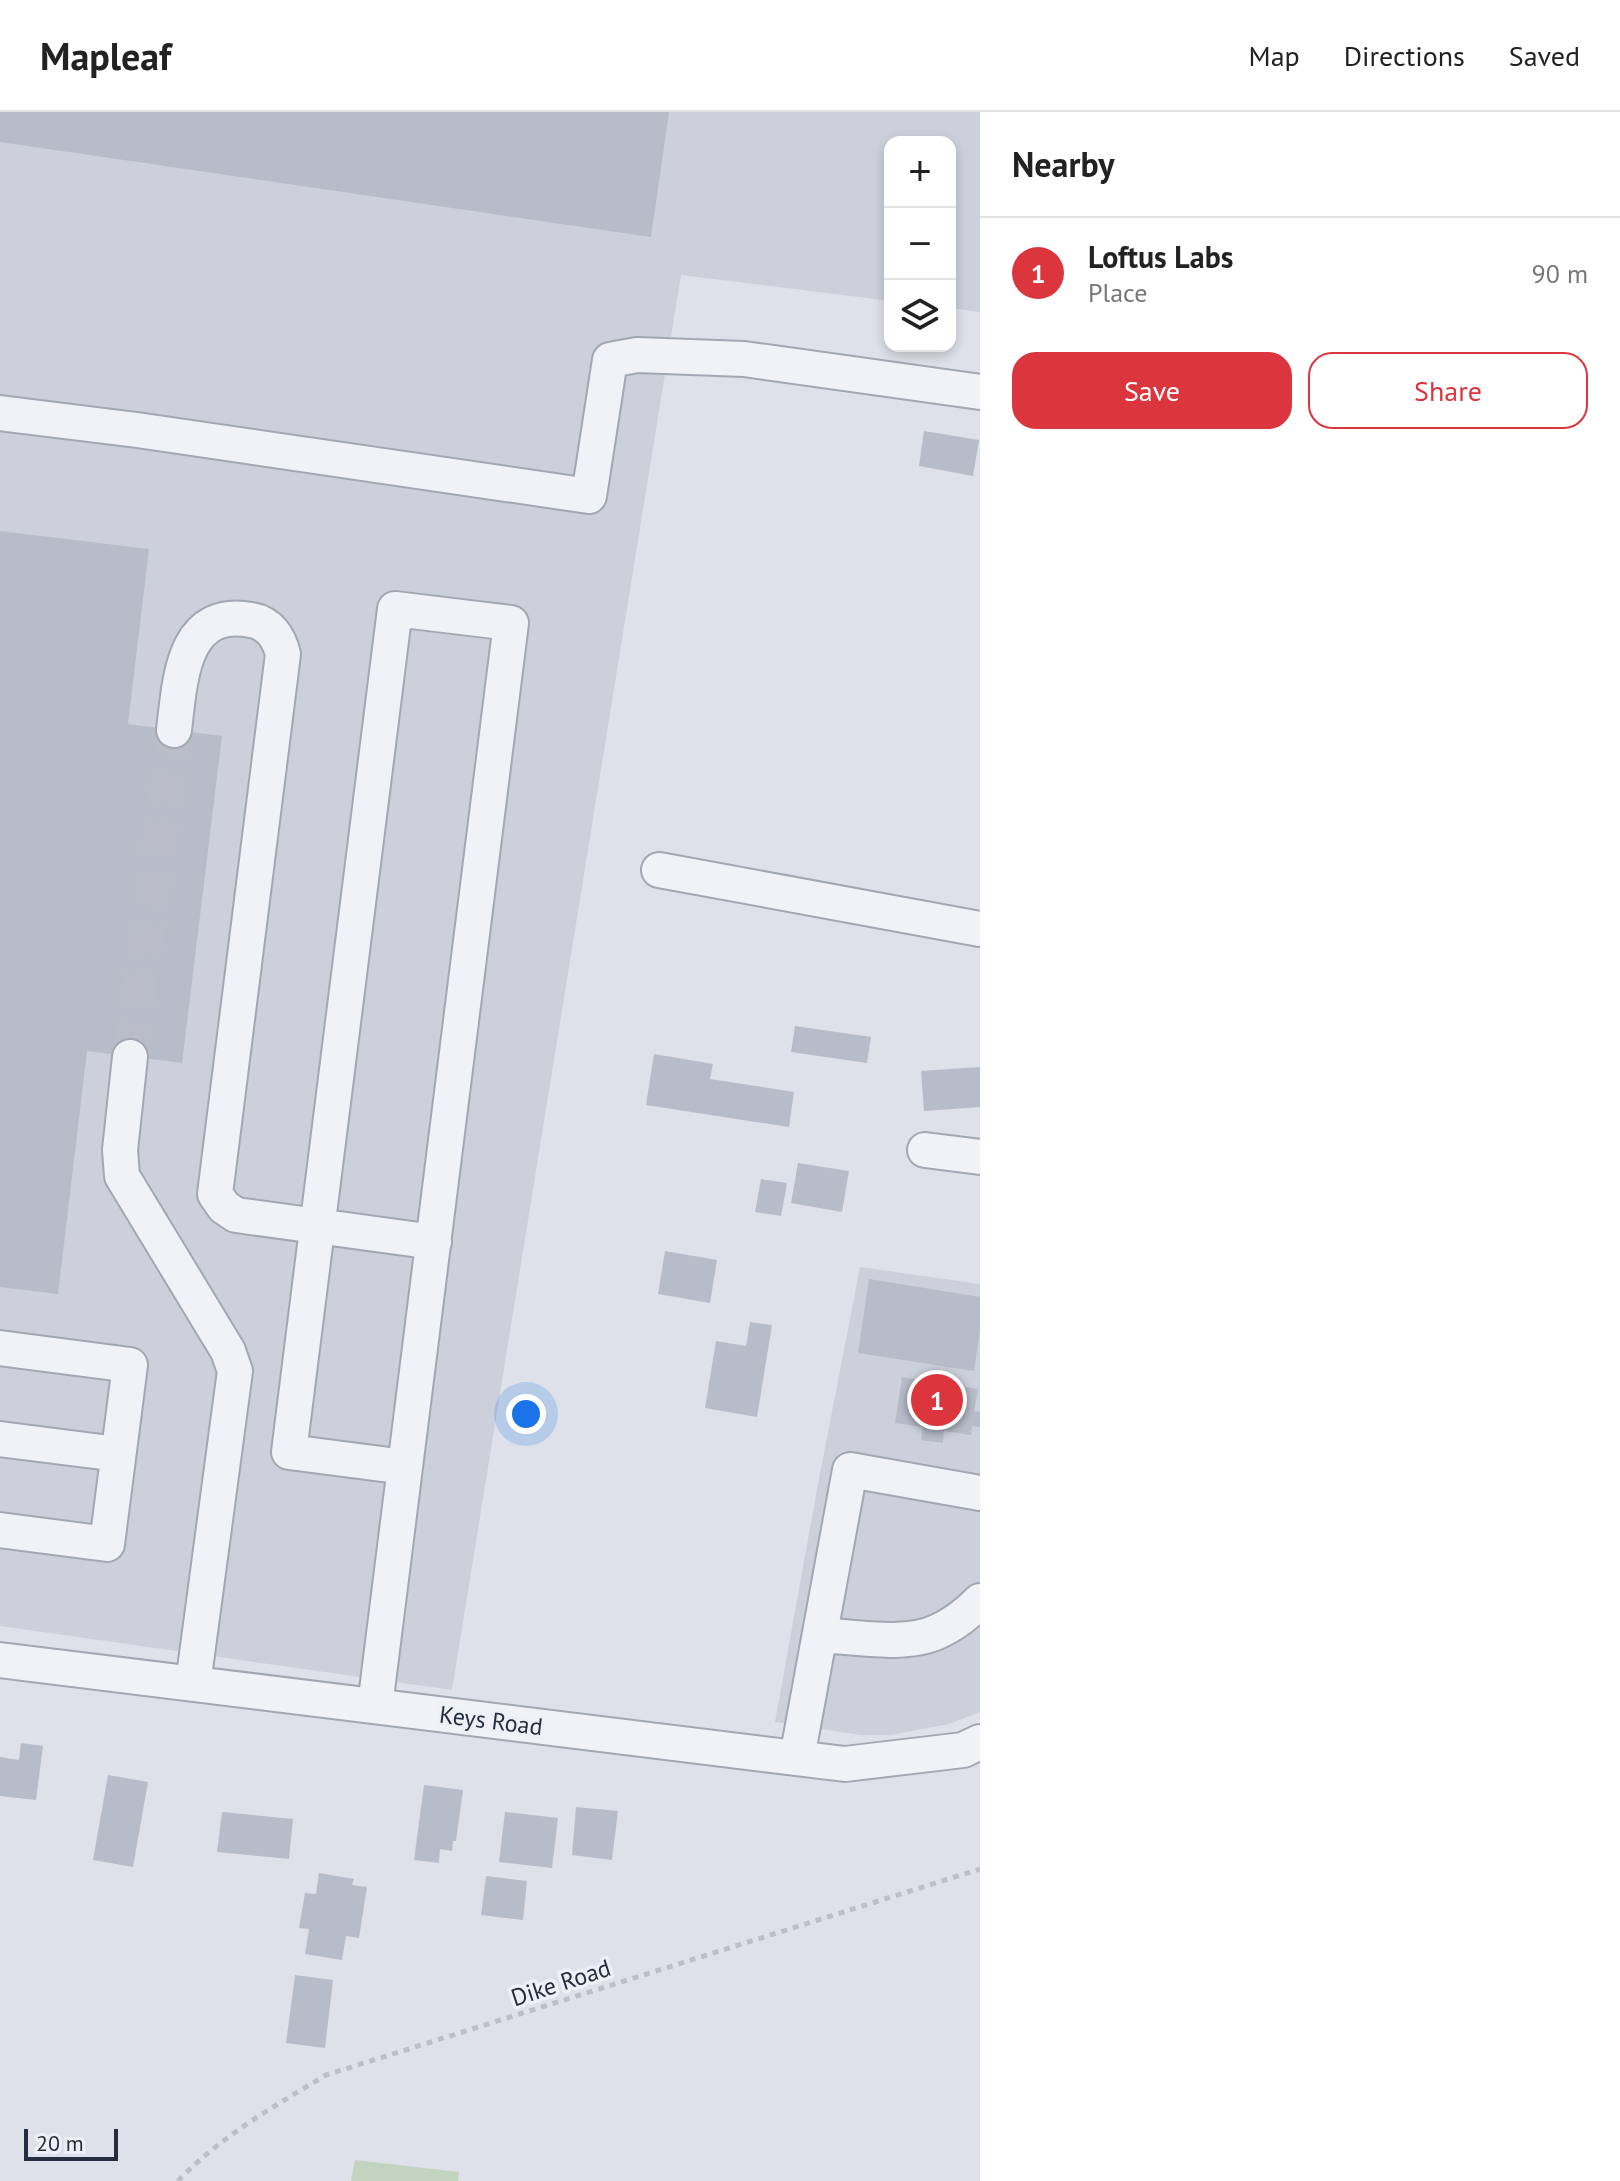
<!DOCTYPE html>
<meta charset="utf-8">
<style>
:root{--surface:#fff;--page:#f6f6f6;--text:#222;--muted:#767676;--line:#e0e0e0;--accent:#db353e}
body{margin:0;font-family:"PT Sans",sans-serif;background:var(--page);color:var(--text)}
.controls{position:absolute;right:24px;top:24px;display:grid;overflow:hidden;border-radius:16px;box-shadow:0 4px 12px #0003}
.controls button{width:72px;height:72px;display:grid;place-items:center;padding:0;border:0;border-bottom:2px solid var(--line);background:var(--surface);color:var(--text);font:40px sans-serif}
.scale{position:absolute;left:24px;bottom:20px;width:94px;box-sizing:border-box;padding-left:8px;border:4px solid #252d41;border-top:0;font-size:22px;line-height:28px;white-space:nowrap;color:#252d41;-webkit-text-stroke:6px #edf0f6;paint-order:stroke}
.you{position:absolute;left:526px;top:1302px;width:28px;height:28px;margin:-20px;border:6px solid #fff;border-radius:50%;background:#1a73e8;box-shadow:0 0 0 12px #1a73e833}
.badge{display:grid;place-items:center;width:52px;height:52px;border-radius:50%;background:var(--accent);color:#fff;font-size:26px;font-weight:700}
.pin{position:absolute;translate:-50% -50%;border:4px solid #fff;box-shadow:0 2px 8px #0006}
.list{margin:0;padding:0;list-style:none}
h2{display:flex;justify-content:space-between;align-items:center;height:104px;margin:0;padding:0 32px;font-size:34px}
h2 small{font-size:26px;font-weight:400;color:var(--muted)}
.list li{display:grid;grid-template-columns:52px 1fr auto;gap:24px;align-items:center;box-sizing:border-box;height:112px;padding:0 32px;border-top:2px solid var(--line)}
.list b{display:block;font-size:30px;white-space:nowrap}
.list p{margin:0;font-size:26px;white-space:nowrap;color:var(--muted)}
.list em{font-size:26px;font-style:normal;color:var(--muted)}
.actions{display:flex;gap:16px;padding:24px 32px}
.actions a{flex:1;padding:18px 0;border:2px solid var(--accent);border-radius:24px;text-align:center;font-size:28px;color:var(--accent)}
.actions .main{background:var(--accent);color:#fff}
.icon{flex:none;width:44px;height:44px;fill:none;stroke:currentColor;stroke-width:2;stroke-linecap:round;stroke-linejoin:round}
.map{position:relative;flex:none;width:980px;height:2069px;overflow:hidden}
header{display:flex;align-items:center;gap:48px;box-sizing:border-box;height:112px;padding:0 40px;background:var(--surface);border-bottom:2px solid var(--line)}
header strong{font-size:38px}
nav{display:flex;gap:44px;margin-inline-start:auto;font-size:28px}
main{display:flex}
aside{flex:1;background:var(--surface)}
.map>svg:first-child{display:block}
.built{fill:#ccd0db}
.green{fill:#c1d4be}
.building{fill:#b7bcc9}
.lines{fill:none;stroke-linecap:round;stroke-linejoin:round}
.minor-tunnel{stroke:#b9bdc7;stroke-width:34;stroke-dasharray:34 17;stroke-linecap:butt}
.minor-casing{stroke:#a3a7b3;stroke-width:38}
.path{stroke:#bcbfc8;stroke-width:5;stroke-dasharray:6 6;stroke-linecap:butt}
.minor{stroke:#f1f2f7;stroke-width:34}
.labels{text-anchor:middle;stroke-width:7;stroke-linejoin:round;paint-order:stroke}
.street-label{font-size:24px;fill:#252d41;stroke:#edf0f6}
</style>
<header>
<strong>Mapleaf</strong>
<nav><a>Map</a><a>Directions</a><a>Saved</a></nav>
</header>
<main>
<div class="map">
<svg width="980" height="2069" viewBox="0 0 980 2069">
<rect width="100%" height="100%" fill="#dee1e9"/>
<path class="built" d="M0,0h980v200l-30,-4v-166h-60v159l-209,-26 -229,1415 -452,-64z
M860,1155l120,17v428l-31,12 -58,11h-30l-86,-13 43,-238z"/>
<path class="green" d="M355,2048l104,12 -1,9h-107z"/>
<path class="building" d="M0,0h669l-18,125 -651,-95z
M924,319l55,9 -6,36 -54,-10z
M0,419l149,18 -21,175 94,12 -40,327 -95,-12 -29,243 -58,-7z
M795,914l76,11 -4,26 -76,-11z
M654,942l59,10 -3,15 84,13 -5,35 -143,-22z
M980,955v40l-56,4 -3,-40z
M798,1051l51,8 -7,41 -51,-9z
M761,1067l26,4 -6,33 -26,-4z
M665,1139l52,9 -7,43 -52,-9z
M869,1167l111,18v33l-6,41 -116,-18z
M750,1210l22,3 -15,92 -52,-9 11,-67 30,5z
M902,1265l76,12 -4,22 6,1v15l-8,-1 -1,9 -27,-4 -1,12 -22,-3 2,-13 -28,-4z
M21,1631l22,3 -7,54 -36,-4v-39l19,3z
M108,1663l40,7 -15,85 -40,-7z
M424,1673l39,5 -7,51h-3l-1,10 -12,-2 -1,14 -25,-3z
M576,1695l42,4 -6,49 -40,-5z
M222,1700l71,7 -4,40 -72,-7z
M505,1700l53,6 -6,50 -53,-6z
M319,1761l35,6 -2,6 15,2 -8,51 -13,-2 -4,24 -37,-6 4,-25 -10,-1 6,-35 11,1z
M486,1764l41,5 -4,39 -42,-5z
M295,1863l38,5 -8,68 -39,-5z"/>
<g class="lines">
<path class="minor-tunnel" d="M130,945l44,-327"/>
<defs>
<path id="minor" d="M0,301l137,17 452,66 21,-136 27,-5 107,4 236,33
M174,618c6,-49 8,-123 77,-110 19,3 28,18 32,34l-68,540 9,13 12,8 198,27
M659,758l321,59
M130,945l-10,93 2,26 106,175 7,20 -42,313
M925,1038l55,7
M0,1236l130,17 -23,179 -107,-14
M0,1327l118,15
M820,1523c34,2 87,12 119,-4 15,-7 29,-18 41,-30
M0,1548l845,104 118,-14 17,-8
M375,1594c46,-361 91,-722 136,-1083l-116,-14 -106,843 116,15
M797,1646l53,-288 130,23"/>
</defs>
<use href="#minor" class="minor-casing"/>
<path class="path" d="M178,2069c43,-45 95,-74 148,-106l654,-206"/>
<use href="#minor" class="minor"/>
</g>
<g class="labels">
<g class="street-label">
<text transform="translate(491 1609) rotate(7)" y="8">Keys Road</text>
<text transform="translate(561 1871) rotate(-18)" y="8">Dike Road</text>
</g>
</g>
</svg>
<div class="controls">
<button>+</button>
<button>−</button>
<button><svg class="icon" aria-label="layers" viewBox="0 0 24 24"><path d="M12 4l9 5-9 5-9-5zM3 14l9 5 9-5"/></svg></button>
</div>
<div class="scale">20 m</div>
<div class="you"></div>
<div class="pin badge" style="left:937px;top:1288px">1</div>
</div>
<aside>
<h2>Nearby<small></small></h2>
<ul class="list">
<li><span class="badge">1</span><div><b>Loftus Labs</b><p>Place</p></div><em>90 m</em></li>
</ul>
<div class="actions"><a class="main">Save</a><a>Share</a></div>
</aside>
</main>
